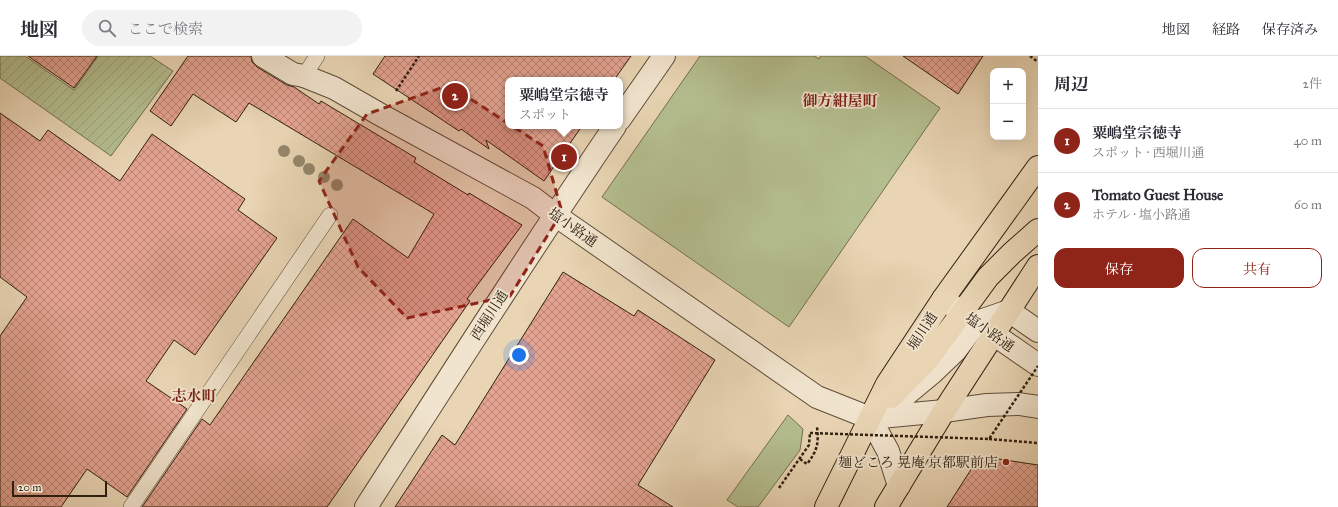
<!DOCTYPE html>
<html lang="ja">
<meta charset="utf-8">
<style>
:root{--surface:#fff;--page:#f2f2f3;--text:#2b2b33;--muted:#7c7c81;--line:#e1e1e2;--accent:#8f2418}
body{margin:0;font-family:"IM FELL Great Primer","Noto Serif JP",serif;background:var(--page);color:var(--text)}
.controls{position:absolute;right:12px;top:12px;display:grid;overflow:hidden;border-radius:8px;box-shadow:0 4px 16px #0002}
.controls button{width:36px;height:36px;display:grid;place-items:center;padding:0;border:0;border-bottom:1px solid var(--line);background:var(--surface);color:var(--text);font:20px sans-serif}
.scale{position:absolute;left:12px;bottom:10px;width:95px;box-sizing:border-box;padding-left:4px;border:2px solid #2f2010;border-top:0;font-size:11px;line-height:14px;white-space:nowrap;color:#2f2010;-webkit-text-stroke:3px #f1e4ce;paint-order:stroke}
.you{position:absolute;left:519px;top:299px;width:14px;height:14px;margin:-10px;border:3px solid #fff;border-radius:50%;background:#1a73e8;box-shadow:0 0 0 6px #1a73e833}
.badge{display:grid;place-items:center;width:26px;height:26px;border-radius:50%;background:var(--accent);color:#fff;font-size:13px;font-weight:700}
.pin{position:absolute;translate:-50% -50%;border:2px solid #fff;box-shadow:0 1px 4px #0006}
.popup{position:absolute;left:505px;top:21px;width:118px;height:52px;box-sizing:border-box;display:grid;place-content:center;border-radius:8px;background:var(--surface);filter:drop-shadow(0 1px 3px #0005);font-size:13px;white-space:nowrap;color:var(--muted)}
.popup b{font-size:15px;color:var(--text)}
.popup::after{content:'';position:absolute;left:50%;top:100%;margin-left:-8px;border:8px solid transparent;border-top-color:var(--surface)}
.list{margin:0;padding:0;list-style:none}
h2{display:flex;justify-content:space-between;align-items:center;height:52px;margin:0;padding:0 16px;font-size:17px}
h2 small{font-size:13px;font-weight:400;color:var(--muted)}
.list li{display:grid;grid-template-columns:26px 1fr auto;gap:12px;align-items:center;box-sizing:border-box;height:64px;padding:0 16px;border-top:1px solid var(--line)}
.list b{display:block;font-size:15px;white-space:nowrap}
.list p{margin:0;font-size:13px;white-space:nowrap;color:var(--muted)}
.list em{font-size:13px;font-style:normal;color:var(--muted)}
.actions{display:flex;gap:8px;padding:12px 16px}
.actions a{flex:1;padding:9px 0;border:1px solid var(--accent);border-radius:12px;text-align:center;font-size:14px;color:var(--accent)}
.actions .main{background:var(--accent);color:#fff}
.icon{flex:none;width:22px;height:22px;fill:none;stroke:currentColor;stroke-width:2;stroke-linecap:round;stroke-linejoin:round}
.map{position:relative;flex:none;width:1038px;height:451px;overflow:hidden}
header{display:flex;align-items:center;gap:24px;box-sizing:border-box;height:56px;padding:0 20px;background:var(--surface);border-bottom:1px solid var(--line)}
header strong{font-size:19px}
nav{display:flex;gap:22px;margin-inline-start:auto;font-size:14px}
.search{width:280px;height:36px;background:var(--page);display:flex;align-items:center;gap:10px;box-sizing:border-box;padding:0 14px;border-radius:22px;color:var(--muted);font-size:15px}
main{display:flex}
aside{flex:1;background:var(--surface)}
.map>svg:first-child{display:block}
.green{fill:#b4be8f;stroke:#726f50}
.garden{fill:url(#garden-furrows);stroke:#726f50}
.building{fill:url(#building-cross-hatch);stroke:#2f2010}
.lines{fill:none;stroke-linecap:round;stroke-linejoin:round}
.service-casing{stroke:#5e4d39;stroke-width:16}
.minor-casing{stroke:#5e4d39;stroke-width:24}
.tertiary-casing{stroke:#5e4d39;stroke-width:24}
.trunk-casing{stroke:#2f2010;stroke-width:24}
.path{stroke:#2f2010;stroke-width:2.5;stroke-dasharray:3 2;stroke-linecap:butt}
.service{stroke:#f1e4ce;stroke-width:15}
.minor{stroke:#f1e4ce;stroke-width:22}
.tertiary{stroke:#f1e4ce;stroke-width:22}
.trunk{stroke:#e9d5b4;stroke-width:22}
.path-bridge{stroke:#2f2010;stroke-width:2.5;stroke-dasharray:3 2;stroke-linecap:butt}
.tree{fill:#95876b}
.marked{fill:#8f2418;fill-opacity:0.2;stroke:#8f2418;stroke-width:3;stroke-dasharray:8 5;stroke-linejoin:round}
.poi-dot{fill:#8f2418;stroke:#f1e4ce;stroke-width:1.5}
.labels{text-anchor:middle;stroke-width:3.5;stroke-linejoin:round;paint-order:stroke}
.street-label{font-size:14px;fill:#2f2010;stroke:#f1e4ce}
.poi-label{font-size:14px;fill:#2f2010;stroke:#f1e4ce;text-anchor:end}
.neighbourhood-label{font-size:15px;font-weight:bold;fill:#7a1f14;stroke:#f1e4ce}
</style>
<header>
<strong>地図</strong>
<div class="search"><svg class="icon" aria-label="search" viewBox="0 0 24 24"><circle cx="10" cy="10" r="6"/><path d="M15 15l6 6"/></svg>ここで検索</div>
<nav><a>地図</a><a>経路</a><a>保存済み</a></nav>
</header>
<main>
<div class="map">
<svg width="1038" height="451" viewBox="0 0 1038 451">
<defs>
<pattern id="garden-furrows" width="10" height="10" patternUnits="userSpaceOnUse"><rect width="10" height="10" fill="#b4be8f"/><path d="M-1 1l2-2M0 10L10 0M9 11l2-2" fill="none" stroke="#9ba37a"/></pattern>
<pattern id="building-cross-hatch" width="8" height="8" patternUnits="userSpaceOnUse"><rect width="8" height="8" fill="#e5a492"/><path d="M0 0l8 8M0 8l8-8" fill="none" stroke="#ba8576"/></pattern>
</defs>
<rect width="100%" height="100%" fill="#e9d5b4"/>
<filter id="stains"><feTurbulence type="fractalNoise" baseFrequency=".005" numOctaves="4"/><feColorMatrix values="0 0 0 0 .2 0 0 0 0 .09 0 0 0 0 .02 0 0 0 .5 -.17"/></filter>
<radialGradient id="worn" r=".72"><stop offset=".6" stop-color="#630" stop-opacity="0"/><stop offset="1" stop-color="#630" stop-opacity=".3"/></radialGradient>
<path class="green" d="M700,0h114l5,3 2,-3h44l75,52 -151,219 -187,-130z
M788,359l15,14 -3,21 -42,57h-20l-11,-7z"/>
<path class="garden" d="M0,0h25l49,34 24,-34h52l23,15 -62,85 -111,-78z"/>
<path class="building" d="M28,0h69l-23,32z
M188,0h63l1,6 5,5 30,18 7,2 25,17 2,-3 95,57 -2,4 54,33 1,-2 53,32 -55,74 3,2 -143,206h-185l60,-88 8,6 143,-206 55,39 26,-44 -185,-111 -13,19 -43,-28 -22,32 -21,-15z
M385,0h246l-17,24h-106v46h74l-38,55 -58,-41 3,9 -28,-20 -2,2 -86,-57z
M903,0h80l-25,38z
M0,57l40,28 8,-11 72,51 32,-47 93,65 -7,11 39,28 -82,117 -21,-15 -28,41 41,28 -60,88 -40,-28 -26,38h-61v-171l27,-39 -27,-20z
M563,216l71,44 4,-6 77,50 -77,125 35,22h-278l47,-72 13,10z
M992,402l46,7v42h-91l25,-39z"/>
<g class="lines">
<defs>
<path id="service" d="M304,20l13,-20
M131,451l199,-292"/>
<path id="minor" d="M263,0l30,18 11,2
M620,63l44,-63
M366,451c82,-128 164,-256 249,-381"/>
<path id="tertiary" d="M304,20l30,12 47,27 152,83 22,17 262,182 53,21 74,-7 43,-6 32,-1 19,3
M943,243l95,66
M897,346l35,-29 24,-23 21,-28 32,-11 29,20
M870,362l18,33 11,35"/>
<path id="trunk" d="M891,341l37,-38 60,-82 24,-24 26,-23
M826,451l61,-123 56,-85 95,-132
M886,451l58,-96 94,-145"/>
</defs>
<use href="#service" class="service-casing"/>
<use href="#minor" class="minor-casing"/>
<use href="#tertiary" class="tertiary-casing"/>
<use href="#trunk" class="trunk-casing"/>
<path class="path" d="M1030,0l8,6
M396,35l23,-35
M989,383l49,4
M800,403l7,5c10,-13 12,-20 10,-37
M779,432l30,-43 1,-12"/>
<use href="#service" class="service"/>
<use href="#minor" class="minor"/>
<use href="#tertiary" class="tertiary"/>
<use href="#trunk" class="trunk"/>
<path class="path-bridge" d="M810,377l179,6 49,-73"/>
</g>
<g class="tree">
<circle cx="284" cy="95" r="6"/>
<circle cx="299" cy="105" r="6"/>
<circle cx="309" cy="113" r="6"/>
<circle cx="324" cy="121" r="6"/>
<circle cx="337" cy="129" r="6"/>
</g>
<path class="marked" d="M449,29l94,61 19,66 -52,84 -103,22 -49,-51 -39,-86 48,-67z"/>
<circle class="poi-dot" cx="1006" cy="406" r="4"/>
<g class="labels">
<g class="street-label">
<text transform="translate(573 171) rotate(35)" y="5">塩小路通</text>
<text transform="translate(489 259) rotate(-57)" y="5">西堀川通</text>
<text transform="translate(922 275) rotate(-57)" y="5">堀川通</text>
<text transform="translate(990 276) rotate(35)" y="5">塩小路通</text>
</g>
<g class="poi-label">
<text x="998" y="411">麺どころ 晃庵 京都駅前店</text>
</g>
<g class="neighbourhood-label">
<text x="840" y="50">御方紺屋町</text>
<text x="194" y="345">志水町</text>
</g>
</g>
<rect width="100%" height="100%" filter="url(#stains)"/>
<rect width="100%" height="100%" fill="url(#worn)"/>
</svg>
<div class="controls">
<button>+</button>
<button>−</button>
</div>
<div class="scale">20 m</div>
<div class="you"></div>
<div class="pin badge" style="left:564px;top:101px">1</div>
<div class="popup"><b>粟嶋堂宗徳寺</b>スポット</div>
<div class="pin badge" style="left:455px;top:40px">2</div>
</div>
<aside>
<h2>周辺<small>2件</small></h2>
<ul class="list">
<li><span class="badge">1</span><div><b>粟嶋堂宗徳寺</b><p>スポット · 西堀川通</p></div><em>40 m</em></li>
<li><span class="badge">2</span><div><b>Tomato Guest House</b><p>ホテル · 塩小路通</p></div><em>60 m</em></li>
</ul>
<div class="actions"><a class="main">保存</a><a>共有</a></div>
</aside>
</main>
